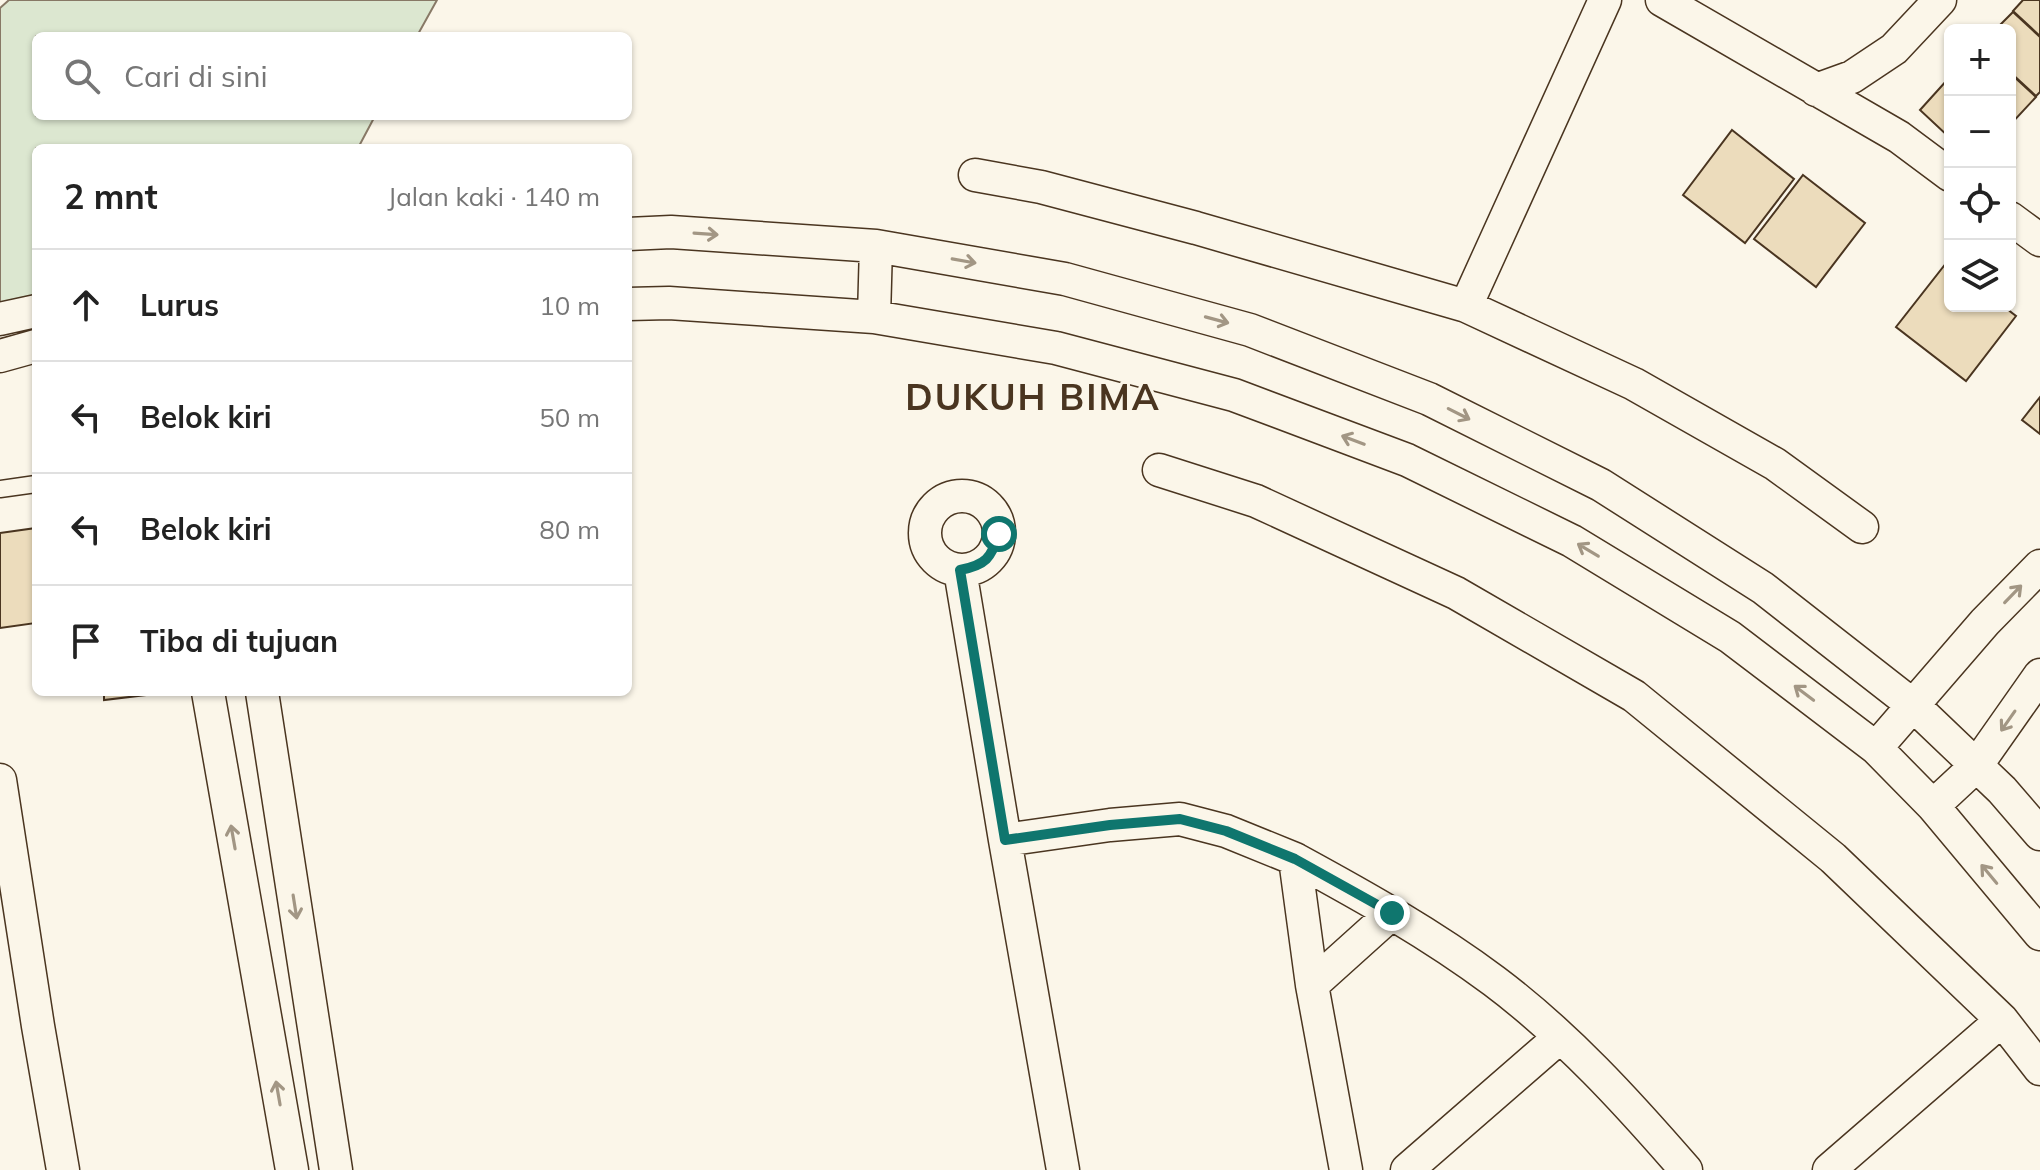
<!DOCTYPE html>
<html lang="id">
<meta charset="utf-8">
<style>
:root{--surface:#fff;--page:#f6f6f6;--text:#222;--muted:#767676;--line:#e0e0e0}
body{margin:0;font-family:Mulish,sans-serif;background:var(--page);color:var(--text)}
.controls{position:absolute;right:24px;top:24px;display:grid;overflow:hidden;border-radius:12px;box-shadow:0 2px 6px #0004}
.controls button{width:72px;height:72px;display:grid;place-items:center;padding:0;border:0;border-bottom:2px solid var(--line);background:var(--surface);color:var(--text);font:40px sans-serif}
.stop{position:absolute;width:24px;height:24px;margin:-18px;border:6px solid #0f766e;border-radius:50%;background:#fff}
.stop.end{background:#0f766e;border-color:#fff;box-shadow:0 2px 8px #0008}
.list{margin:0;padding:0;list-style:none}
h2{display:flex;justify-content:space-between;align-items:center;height:104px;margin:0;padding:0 32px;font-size:34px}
h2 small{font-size:26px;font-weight:400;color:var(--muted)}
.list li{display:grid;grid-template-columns:52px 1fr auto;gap:24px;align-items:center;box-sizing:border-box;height:112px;padding:0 32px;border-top:2px solid var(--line)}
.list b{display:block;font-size:30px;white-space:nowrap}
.list em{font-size:26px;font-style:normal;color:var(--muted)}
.icon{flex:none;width:44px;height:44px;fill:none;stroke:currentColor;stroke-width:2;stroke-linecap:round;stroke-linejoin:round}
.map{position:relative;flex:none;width:2040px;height:1170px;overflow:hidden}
.search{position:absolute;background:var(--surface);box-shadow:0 2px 6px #0004;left:32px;top:32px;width:600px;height:88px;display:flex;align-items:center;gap:20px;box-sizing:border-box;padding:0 28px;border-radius:12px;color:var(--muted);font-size:30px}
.panel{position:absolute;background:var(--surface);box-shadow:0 2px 6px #0004;left:32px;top:144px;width:600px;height:552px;border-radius:12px}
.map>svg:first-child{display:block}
.green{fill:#dce7d0;stroke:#887966;stroke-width:2}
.building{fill:#ecdcbc;stroke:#4a3520;stroke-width:2}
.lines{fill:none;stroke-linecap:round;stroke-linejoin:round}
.lane-casing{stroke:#4a3520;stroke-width:19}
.street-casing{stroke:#4a3520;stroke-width:35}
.lane{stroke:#fbf6e9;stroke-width:16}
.street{stroke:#fbf6e9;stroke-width:32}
.oneway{stroke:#a29684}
.route{stroke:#0f766e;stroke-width:10}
.labels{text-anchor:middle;stroke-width:6;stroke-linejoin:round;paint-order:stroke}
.district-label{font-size:36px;font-weight:bold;letter-spacing:2px;fill:#4a3520;stroke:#fbf6e9}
</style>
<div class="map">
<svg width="2040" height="1170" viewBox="0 0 2040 1170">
<rect width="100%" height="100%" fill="#fbf6e9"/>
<path class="green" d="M9,0h428l-20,36h-381v80h339l-17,32h-322v159l-36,2v-301z"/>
<path class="building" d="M2023,0h17v36l-27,-25z
M2013,12l27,25v55l-4,4 -26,-24v-42h-15z
M2010,73l26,24 -26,28z
M1948,79l2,2v57l-30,-28z
M1732,130l62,49 -49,64 -62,-48z
M1803,175l62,48 -49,64 -62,-48z
M1947,262l3,3v41h53l13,10 -50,65 -70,-54z
M2040,397v37l-18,-14z
M36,528v95l-36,5v-95z
M104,692h58v1l-58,7z"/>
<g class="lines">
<defs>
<path id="lane" d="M0,489l36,-5"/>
<path id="street" d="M1662,0l237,137 51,38
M1816,90l36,-13 42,-28 46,-49
M975,175l66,12 155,41 270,78 168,78 141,80 87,63
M2010,218l30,22
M628,234l43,-2 205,14 189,33 185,51 179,69 172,86 162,103 151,118 88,84 38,44
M628,304l41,-1 205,14 182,31 178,47 173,65 165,81 158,96 146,111 57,58 107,128
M1466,306l139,-306
M874,317l2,-71
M0,319l36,-8
M0,356l36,-10
M1159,470l97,31 200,92 178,103 199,162 169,162 38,49
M925 533a37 37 0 1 1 74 0a37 37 0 1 1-74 0Z
M960,570l45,270 58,330
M208,692l84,478
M262,692l74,478
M1876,748l109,-126 55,-56
M0,780l38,246 25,144
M1933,806l43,-40 64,-91
M1005,840l105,-15 70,-6 46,12 69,28
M1312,985l80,-72
M1346,1170l-34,-185 -17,-126c68,37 136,75 199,122 72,54 133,121 192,189
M1407,1170l153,-133
M1829,1170l173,-150"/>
</defs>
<use href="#lane" class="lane-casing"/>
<use href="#street" class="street-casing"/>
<use href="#lane" class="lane"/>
<use href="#street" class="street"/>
</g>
<defs><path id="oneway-shaft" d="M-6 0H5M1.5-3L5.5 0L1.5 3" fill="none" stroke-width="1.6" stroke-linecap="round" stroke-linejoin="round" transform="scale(2)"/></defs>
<g class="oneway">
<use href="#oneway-shaft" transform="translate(706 234) rotate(4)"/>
<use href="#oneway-shaft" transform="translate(964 261) rotate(10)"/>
<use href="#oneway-shaft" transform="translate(1217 320) rotate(15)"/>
<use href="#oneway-shaft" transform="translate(1459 414) rotate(27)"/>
<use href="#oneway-shaft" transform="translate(1353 440) rotate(-159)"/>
<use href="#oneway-shaft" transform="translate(1588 550) rotate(-149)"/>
<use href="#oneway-shaft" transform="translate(2013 594) rotate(-46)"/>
<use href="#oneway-shaft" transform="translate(1804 693) rotate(-143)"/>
<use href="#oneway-shaft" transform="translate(2008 721) rotate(125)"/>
<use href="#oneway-shaft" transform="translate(233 837) rotate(-100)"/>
<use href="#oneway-shaft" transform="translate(1989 874) rotate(-130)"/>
<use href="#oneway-shaft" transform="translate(295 907) rotate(81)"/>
<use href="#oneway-shaft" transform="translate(278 1093) rotate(-100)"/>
</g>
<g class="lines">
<path class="route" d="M999,534c-8,24 -13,31 -39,36l45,270 105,-15 70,-6 46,12 69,28 97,54"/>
</g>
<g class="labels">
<g class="district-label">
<text x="1033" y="410">DUKUH BIMA</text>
</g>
</g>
</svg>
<div class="controls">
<button>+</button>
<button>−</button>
<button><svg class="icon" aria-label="locate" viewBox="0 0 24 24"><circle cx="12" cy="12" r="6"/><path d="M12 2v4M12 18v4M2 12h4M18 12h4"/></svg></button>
<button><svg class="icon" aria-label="layers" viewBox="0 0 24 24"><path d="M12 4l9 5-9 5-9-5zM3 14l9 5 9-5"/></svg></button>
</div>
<div class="stop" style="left:999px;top:534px"></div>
<div class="stop end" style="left:1392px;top:913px"></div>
<div class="search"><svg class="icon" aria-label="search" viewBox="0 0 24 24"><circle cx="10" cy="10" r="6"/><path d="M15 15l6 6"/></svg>Cari di sini</div>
<section class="panel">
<h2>2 mnt<small>Jalan kaki · 140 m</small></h2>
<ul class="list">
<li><svg class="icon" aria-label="ahead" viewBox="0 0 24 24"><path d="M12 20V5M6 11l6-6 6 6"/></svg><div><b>Lurus</b></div><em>10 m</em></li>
<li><svg class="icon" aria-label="left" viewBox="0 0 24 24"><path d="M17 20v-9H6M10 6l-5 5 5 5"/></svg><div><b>Belok kiri</b></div><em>50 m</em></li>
<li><svg class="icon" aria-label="left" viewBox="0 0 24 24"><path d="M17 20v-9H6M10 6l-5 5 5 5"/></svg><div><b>Belok kiri</b></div><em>80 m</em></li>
<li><svg class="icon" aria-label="arrive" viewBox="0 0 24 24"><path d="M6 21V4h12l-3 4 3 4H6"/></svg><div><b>Tiba di tujuan</b></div></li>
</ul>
</section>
</div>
